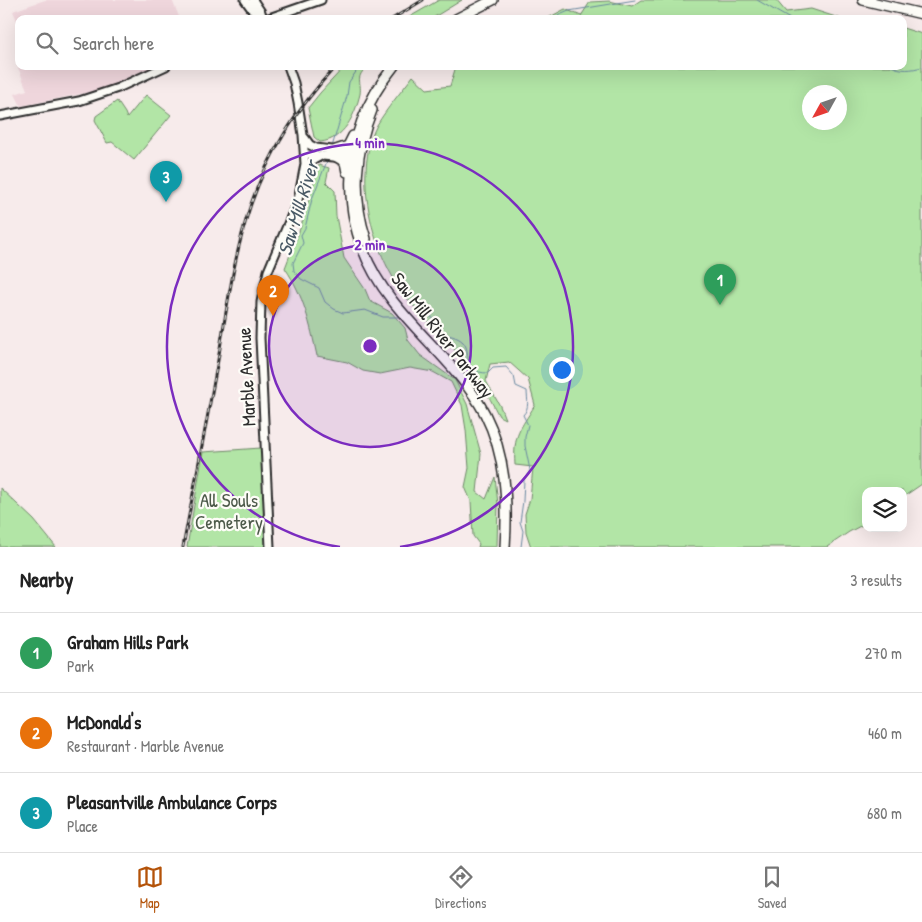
<!DOCTYPE html>
<meta charset="utf-8">
<style>
:root{--surface:#fff;--page:#f2f2f2;--text:#222;--muted:#767676;--line:#e0e0e0;--accent:#b45309}
body{margin:0;font-family:"Patrick Hand",sans-serif;background:var(--page);color:var(--text)}
.controls{position:absolute;right:15px;bottom:15px;display:grid;overflow:hidden;border-radius:10px;box-shadow:0 5px 20px #0002}
.controls button{width:45px;height:45px;display:grid;place-items:center;padding:0;border:0;border-bottom:1px solid var(--line);background:var(--surface);color:var(--text);font:25px sans-serif}
.compass{position:absolute;left:802px;top:85px;width:45px;height:45px;border-radius:50%;background:var(--surface);box-shadow:0 5px 20px #0002;rotate:230deg}
.you{position:absolute;left:561px;top:369px;width:18px;height:18px;margin:-12px;border:4px solid #fff;border-radius:50%;background:#1a73e8;box-shadow:0 0 0 8px #1a73e833}
.badge{display:grid;place-items:center;width:32px;height:32px;border-radius:50%;background:var(--accent);color:#fff;font-size:16px;font-weight:700}
.pin{position:absolute;translate:-50% -41px;filter:drop-shadow(0 1px 2px #0008)}
.pin::after{content:'';position:absolute;top:26px;width:18px;height:15px;background:inherit;clip-path:polygon(0 0,100% 0,50% 100%)}
.list{margin:0;padding:0;list-style:none}
h2{display:flex;justify-content:space-between;align-items:center;height:65px;margin:0;padding:0 20px;font-size:21px}
h2 small{font-size:16px;font-weight:400;color:var(--muted)}
.list li{display:grid;grid-template-columns:32px 1fr auto;gap:15px;align-items:center;box-sizing:border-box;height:80px;padding:0 20px;border-top:1px solid var(--line)}
.list b{display:block;font-size:19px;white-space:nowrap}
.list p{margin:0;font-size:16px;white-space:nowrap;color:var(--muted)}
.list em{font-size:16px;font-style:normal;color:var(--muted)}
.icon{flex:none;width:28px;height:28px;fill:none;stroke:currentColor;stroke-width:2;stroke-linecap:round;stroke-linejoin:round}
.map{position:relative;flex:none;width:922px;height:547px;overflow:hidden}
.search{position:absolute;background:var(--surface);box-shadow:0 5px 20px #0002;left:15px;right:15px;top:15px;height:55px;display:flex;align-items:center;gap:12px;box-sizing:border-box;padding:0 18px;border-radius:10px;color:var(--muted);font-size:19px}
.sheet{height:305px;background:var(--surface)}
nav{display:flex;justify-content:space-around;align-items:center;box-sizing:border-box;height:70px;border-top:1px solid var(--line);background:var(--surface);font-size:14px;color:var(--muted)}
nav a{display:grid;justify-items:center;gap:2px}
nav .on{color:var(--accent)}
.map>svg:first-child{display:block}
.built{fill:#efd6dc}
.green{fill:#b2e5a6;stroke:#6e8868;fill-rule:evenodd}
.lines{fill:none;stroke-linecap:round;stroke-linejoin:round}
.stream{stroke:#6989a1;stroke-width:1}
.secondary-casing{stroke:#2b2b2b;stroke-width:11}
.highway-casing{stroke:#2b2b2b;stroke-width:12}
.secondary{stroke:#fdfcf7;stroke-width:7}
.highway{stroke:#fdfcf7;stroke-width:9}
.rail-casing{stroke:#2b2b2b;stroke-width:3}
.rail{stroke:#fdfcf7;stroke-width:1;stroke-dasharray:4;stroke-linecap:butt}
.ring{fill:none;stroke:#7b2cbf;stroke-width:2.5}
.labels{text-anchor:middle;stroke-width:4.5;stroke-linejoin:round;paint-order:stroke}
.street-label{font-size:19px;fill:#2b2b2b;stroke:#fdfcf7}
.park-label{font-size:19px;fill:#4d5a4a;stroke:#fdfcf7}
.water-label{font-size:20px;font-style:italic;fill:#4a5a66;stroke:#fdfcf7}
.centre{fill:#7b2cbf;stroke:#fdfcf7;stroke-width:2.5}
.ring-label{font-size:15px;text-anchor:middle;font-weight:bold;fill:#7b2cbf;stroke:#fdfcf7;stroke-width:4.5;stroke-linejoin:round;paint-order:stroke}
</style>
<div class="map">
<svg width="922" height="547" viewBox="0 0 922 547">
<rect width="100%" height="100%" fill="#f7ebeb"/>
<filter id="ink" filterUnits="userSpaceOnUse"><feTurbulence type="fractalNoise" baseFrequency=".02" numOctaves="2"/><feDisplacementMap in="SourceGraphic" scale="10" xChannelSelector="R" yChannelSelector="G"/><feConvolveMatrix kernelMatrix="1 2 1 2 8 2 1 2 1" color-interpolation-filters="sRGB"/></filter>
<g filter="url(#ink)">
<path class="built" d="M45,0h127l8,19h-161v6l-6,-14z
M19,64v2h142l-56,23 -84,17 -6,-12 12,-4 -10,-25z"/>
<path class="green" d="M439,0h23l-31,19h-25z
M641,0h135l10,12 25,-3 31,10h-296l19,-10 16,7 9,-14 19,-1 23,5z
M903,28l19,6v450l-19,13v-6h-37v32l-17,9 -22,15h-296l-5,-15 -1,-18 5,-15 3,-32 -18,-2c-2,-31 5,-35 20,-60l-7,-26 -19,-17 -19,2 -4,17 14,25 5,13 -6,-3c-6,-11 -11,-22 -18,-33 -19,-29 -47,-53 -70,-80 -27,-32 -42,-73 -45,-115 -1,-20 1,-45 11,-63 10,-17 24,-33 36,-49l14,13 23,-3 6,-20h447zM810,92h30v30h-30z
M345,66h23c-14,12 -6,15 -8,28 -5,21 -16,46 -40,48l-6,-5 -6,-29 12,-15z
M146,95l25,20 -37,45 -22,-18 -5,1 -12,-23 1,-4 21,-15 8,12 2,5z
M319,165l10,3 -3,14 9,9 1,25 8,42 21,31 5,12 22,12 13,15 3,12 12,15 35,25 12,24 14,50 -4,38 9,7 9,-22 3,27 -1,43h-19l1,-3 -6,-8 -2,-35 -6,-14 4,-19 -3,-38 -4,-25 -11,-23 -18,-10 -23,-4 -30,6 -17,-3 -16,-9 -30,-6c-7,-32 -13,-60 -32,-88l16,-42z
M261,448l5,99h-79l16,-95z
M0,488l34,32 22,27h-56z"/>
<g class="lines">
<path class="stream" d="M757,0l33,19
M280,19h4
M550,19l19,-8 66,-11
M470,66l5,4 8,-4
M891,66c11,5 20,4 31,1
M332,147l15,-51 2,-14 11,-16
M327,161l-15,38 -7,29 -4,7 2,8 -10,20 1,8 7,8 18,9 6,14 9,7 9,4 22,-3 18,7h15
M418,313c15,0 18,8 23,20 8,3 16,3 22,9 9,9 -2,31 25,31l5,-5 13,-1 8,9 2,10 11,5c0,8 3,17 -4,24l5,10 -3,12v9l5,24 -6,10 -1,21 -3,21 3,9 -2,16"/>
<defs>
<path id="secondary" d="M245,0l14,19
M253,0l8,12 2,7
M266,19l55,-19
M0,116l79,-15 39,-13 48,-22
M305,138l5,7 6,3 41,5
M305,153l6,2 45,4
M306,174l6,-13 9,-5
M270,547l-10,-209 1,-36 7,-31 30,-71 7,-36 -2,-29 -5,-32 -4,-20 -6,-17"/>
<path id="highway" d="M863,0l59,14
M456,19l37,-19
M394,66c-57,70 -58,162 -2,234 30,39 70,70 93,114 21,41 23,88 20,133
M336,150l12,-4 5,-10
M335,156l10,6 2,10
M366,239c-14,-42 -11,-88 6,-129"/>
</defs>
<use href="#secondary" class="secondary-casing"/>
<use href="#highway" class="highway-casing"/>
<use href="#secondary" class="secondary"/>
<use href="#highway" class="highway"/>
<defs>
<path id="rail" d="M392,19l31,-19
M183,547c12,-62 23,-125 35,-187 9,-52 16,-106 33,-156 18,-52 48,-98 85,-138"/>
</defs>
<use href="#rail" class="rail-casing"/>
<use href="#rail" class="rail"/>
</g>
</g>
<circle cx="370" cy="346" r="101" fill="#7b2cbf" fill-opacity=".12"/>
<g class="ring">
<circle cx="370" cy="346" r="101"/>
<path d="M340 547A203 203 0 1 1 400 547"/>
</g>
<g class="labels">
<g class="street-label">
<text transform="translate(443 335) rotate(52)" y="7">Saw Mill River Parkway</text>
<text transform="translate(246 377) rotate(-93)" y="7">Marble Avenue</text>
</g>
<g class="park-label">
<text x="229" y="507">All Souls<tspan x="229" dy="22">Cemetery</tspan></text>
</g>
<g class="water-label">
<text transform="translate(298 208) rotate(-73)" y="7">Saw Mill River</text>
</g>
</g>
<circle cx="370" cy="346" r="8" class="centre"/>
<g class="ring-label">
<text x="370" y="148">4 min</text>
<text x="370" y="250">2 min</text>
</g>
</svg>
<div class="controls">
<button><svg class="icon" aria-label="layers" viewBox="0 0 24 24"><path d="M12 4l9 5-9 5-9-5zM3 14l9 5 9-5"/></svg></button>
</div>
<svg class="compass" viewBox="-18 -18 36 36"><path d="M0-13l5 13h-10z" fill="#e53935"/><path d="M0 13l5-13h-10z" fill="#767676"/></svg>
<div class="you"></div>
<div class="pin badge" style="left:720px;top:305px;background:#2e9e5b">1</div>
<div class="pin badge" style="left:273px;top:316px;background:#e8710a">2</div>
<div class="pin badge" style="left:166px;top:202px;background:#0f9aa8">3</div>
<div class="search"><svg class="icon" aria-label="search" viewBox="0 0 24 24"><circle cx="10" cy="10" r="6"/><path d="M15 15l6 6"/></svg>Search here</div>
</div>
<section class="sheet">
<h2>Nearby<small>3 results</small></h2>
<ul class="list">
<li><span class="badge" style="background:#2e9e5b">1</span><div><b>Graham Hills Park</b><p>Park</p></div><em>270 m</em></li>
<li><span class="badge" style="background:#e8710a">2</span><div><b>McDonald's</b><p>Restaurant · Marble Avenue</p></div><em>460 m</em></li>
<li><span class="badge" style="background:#0f9aa8">3</span><div><b>Pleasantville Ambulance Corps</b><p>Place</p></div><em>680 m</em></li>
</ul>
</section>
<nav>
<a class="on"><svg class="icon" aria-label="map" viewBox="0 0 24 24"><path d="M3 6l6-2 6 2 6-2v14l-6 2-6-2-6 2zM9 4v14M15 6v14"/></svg>Map</a>
<a><svg class="icon" aria-label="directions" viewBox="0 0 24 24"><path d="M12 3l9 9-9 9-9-9zM9 14v-3h6M13 9l2 2-2 2"/></svg>Directions</a>
<a><svg class="icon" aria-label="saved" viewBox="0 0 24 24"><path d="M7 4h10v16l-5-4-5 4z"/></svg>Saved</a>
</nav>
